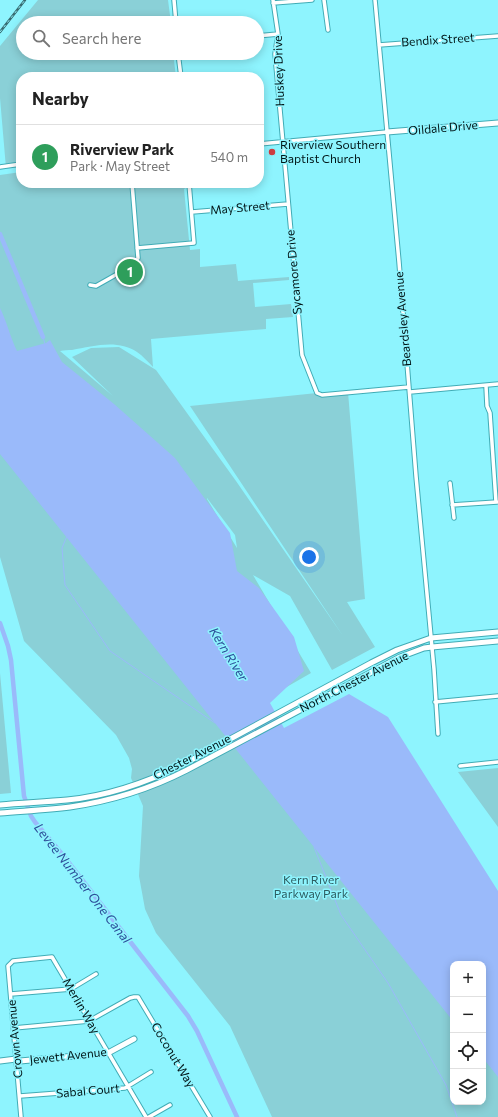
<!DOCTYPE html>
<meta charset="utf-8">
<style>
:root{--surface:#fff;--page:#f2f2f2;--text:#222;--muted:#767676;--line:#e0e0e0;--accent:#ea580c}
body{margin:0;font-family:Commissioner,sans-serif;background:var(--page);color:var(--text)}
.controls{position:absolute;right:12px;bottom:12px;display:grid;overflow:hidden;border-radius:8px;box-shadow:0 2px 10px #0003}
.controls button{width:36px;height:36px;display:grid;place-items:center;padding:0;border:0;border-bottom:1px solid var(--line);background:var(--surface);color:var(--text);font:20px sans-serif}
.you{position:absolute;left:309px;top:557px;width:14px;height:14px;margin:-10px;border:3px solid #fff;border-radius:50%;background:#1a73e8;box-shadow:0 0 0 6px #1a73e833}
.badge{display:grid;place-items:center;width:26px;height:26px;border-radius:50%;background:var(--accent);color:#fff;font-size:13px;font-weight:700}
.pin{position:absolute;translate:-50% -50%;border:2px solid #fff;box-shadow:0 1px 4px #0006}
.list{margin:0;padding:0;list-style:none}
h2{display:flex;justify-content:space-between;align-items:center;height:52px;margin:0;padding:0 16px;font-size:17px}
h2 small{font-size:13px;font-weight:400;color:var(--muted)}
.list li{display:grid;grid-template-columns:26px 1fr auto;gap:12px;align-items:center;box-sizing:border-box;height:64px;padding:0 16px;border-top:1px solid var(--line)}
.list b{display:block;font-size:15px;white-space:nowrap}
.list p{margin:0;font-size:13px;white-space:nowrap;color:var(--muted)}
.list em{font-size:13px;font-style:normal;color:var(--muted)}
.icon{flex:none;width:22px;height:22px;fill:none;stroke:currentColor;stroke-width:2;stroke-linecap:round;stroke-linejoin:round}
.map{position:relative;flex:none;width:498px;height:1117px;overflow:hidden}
.search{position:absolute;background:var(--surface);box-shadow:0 2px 10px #0003;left:16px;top:16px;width:248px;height:44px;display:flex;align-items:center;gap:10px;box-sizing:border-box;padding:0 14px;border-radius:22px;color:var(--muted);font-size:15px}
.panel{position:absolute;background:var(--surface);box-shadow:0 2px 10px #0003;left:16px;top:72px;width:248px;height:116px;border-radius:16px}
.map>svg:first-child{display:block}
.green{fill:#8ad0d7;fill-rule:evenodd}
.water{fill:#9abafa}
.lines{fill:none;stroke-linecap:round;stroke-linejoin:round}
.stream{stroke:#9abafa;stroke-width:1}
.canal{stroke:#9abafa;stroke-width:4.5}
.street-casing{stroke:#41acb6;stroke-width:5.5}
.secondary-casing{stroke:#41acb6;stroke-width:7}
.street{stroke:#fff;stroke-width:3.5}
.secondary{stroke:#fff;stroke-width:5}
.rail-casing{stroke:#376b70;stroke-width:2.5}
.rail{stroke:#8ef4fe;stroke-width:1;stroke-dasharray:3;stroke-linecap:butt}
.poi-dot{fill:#cd3e41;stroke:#8ef4fe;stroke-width:1.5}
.labels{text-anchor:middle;stroke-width:3;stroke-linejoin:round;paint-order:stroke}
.street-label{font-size:12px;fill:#011517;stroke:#8ef4fe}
.poi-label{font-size:12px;fill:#011517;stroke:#8ef4fe;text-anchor:start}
.park-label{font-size:12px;fill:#2d5c60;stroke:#8ef4fe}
.water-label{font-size:13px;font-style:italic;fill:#2d4f9a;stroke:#8ef4fe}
</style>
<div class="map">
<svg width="498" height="1117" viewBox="0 0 498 1117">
<rect width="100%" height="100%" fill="#8ef4fe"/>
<path class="green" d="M38,0h130l3,23h-148v30h150l3,24h-155v90l-15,1 -6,-70v-52z
M21,172v11h165v5l-2,1 6,61 10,-1v18l36,-3 2,17 51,-4v3l-36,3 2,24 36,-3 2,13 -27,2v10l-115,10 2,28c-5,-5 -10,-11 -16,-15 -19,-13 -44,-6 -65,-2 -4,0 -8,0 -12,1l53,45 -41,-39 19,-9 28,-1 37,23 80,111 107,155 -153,-230 127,-13 31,-1 17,207 -18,3 28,45 -43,23 -42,-74 -37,-21 58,98 -47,27 21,35 213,160v222h-226l-42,-91 -74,-93 -11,-24 -6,-33 4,-70 -12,-28 1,-9 -3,-11 -13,-23 -92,-94 -24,-84v-382zM207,498l28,37 2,13 -30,-49zM453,964h30v138h-30z
M0,673l11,120 -11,1z
M498,768v59l-40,-55z"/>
<path class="water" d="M0,308c7,14 10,29 17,43l29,-8 4,-3 12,22 52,42 61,54 55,75 7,38 22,17 35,49 10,34 -34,32 14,25 65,-34 39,23 110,174v186l-15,-19v-94h-30v57l-453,-567z"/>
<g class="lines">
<path class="stream" d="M43,337l2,7
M67,536l-5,12 3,37 45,66 105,72
M314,847l27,68 47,68 58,102 11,32"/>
<path class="canal" d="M0,234l43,103
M0,623l8,23 3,14 13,136 7,20 4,6 27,32 126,162 9,15 40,86"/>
<defs>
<path id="street" d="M174,0l2,23
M273,0l5,34 -3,20 27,301 15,38 5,2 87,-8
M324,0l4,30
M375,0l24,262 17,214 18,193 4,65
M273,3l39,-3
M257,36l21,-2
M379,45l119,-9
M178,53l3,24
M259,144l128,-12
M0,167l21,-3
M192,212l96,-8
M137,248l57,-5 -5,-60
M90,285l6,1 39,-22 3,-6 -6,-75
M486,386l1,20 3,7 6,89
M410,392l88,-8
M450,483l4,35
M452,505l45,-3
M435,702l63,-6
M460,766l38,-4
M11,994l60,-5 25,-15
M14,1028l75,-7 41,-23 4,-1h4l72,120
M20,1096l105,-8 26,-16
M21,1117l-13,-151 5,-5 39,-4 94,160
M149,1117l21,-12"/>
<path id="secondary" d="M387,132l111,-9
M0,805c22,-2 45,-3 67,-5 41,-4 81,-18 117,-36l187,-101 26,-13 34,-12 67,-6
M0,813c23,-2 47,-3 70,-6 42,-6 80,-18 117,-37l213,-113 24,-9 8,-1 66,-6
M0,1061l16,-2 4,2 88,-8 26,-14"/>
</defs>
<use href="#street" class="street-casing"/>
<use href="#secondary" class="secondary-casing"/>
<use href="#street" class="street"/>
<use href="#secondary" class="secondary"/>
<defs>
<path id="rail" d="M0,32l25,-32"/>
</defs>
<use href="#rail" class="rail-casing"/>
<use href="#rail" class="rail"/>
</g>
<circle class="poi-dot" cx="272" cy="152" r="4"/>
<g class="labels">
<g class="street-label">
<text transform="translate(438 40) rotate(-4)" y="4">Bendix Street</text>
<text transform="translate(279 71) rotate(-92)" y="4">Huskey Drive</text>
<text transform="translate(443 128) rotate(-5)" y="4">Oildale Drive</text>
<text transform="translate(240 208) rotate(-5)" y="4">May Street</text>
<text transform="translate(294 272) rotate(-95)" y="4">Sycamore Drive</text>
<text transform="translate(403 319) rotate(-95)" y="4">Beardsley Avenue</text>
<text transform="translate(354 682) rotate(-27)" y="4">North Chester Avenue</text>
<text transform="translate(192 757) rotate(-27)" y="4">Chester Avenue</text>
<text transform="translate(81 1006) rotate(60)" y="4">Merlin Way</text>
<text transform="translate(15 1039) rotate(-95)" y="4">Crown Avenue</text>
<text transform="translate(173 1055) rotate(59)" y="4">Coconut Way</text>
<text transform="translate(68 1056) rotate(-6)" y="4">Jewett Avenue</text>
<text transform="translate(88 1091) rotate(-5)" y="4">Sabal Court</text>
</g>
<g class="poi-label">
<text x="280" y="149">Riverview Southern<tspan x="280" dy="14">Baptist Church</tspan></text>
</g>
<g class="park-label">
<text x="311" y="884">Kern River<tspan x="311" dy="14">Parkway Park</tspan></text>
</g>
<g class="water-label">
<text transform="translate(229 654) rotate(58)" y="5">Kern River</text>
<text transform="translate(83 883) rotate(52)" y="5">Levee Number One Canal</text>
</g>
</g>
</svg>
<div class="controls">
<button>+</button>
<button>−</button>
<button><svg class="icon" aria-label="locate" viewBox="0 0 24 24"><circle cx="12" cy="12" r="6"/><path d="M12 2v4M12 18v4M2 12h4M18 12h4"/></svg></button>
<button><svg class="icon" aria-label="layers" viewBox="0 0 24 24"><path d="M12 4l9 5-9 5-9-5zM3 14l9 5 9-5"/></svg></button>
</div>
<div class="you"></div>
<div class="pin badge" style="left:130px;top:272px;background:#2e9e5b">1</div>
<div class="search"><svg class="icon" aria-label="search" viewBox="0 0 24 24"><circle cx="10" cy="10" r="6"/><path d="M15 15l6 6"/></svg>Search here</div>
<section class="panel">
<h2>Nearby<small></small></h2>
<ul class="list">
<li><span class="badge" style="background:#2e9e5b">1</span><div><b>Riverview Park</b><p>Park · May Street</p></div><em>540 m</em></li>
</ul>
</section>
</div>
